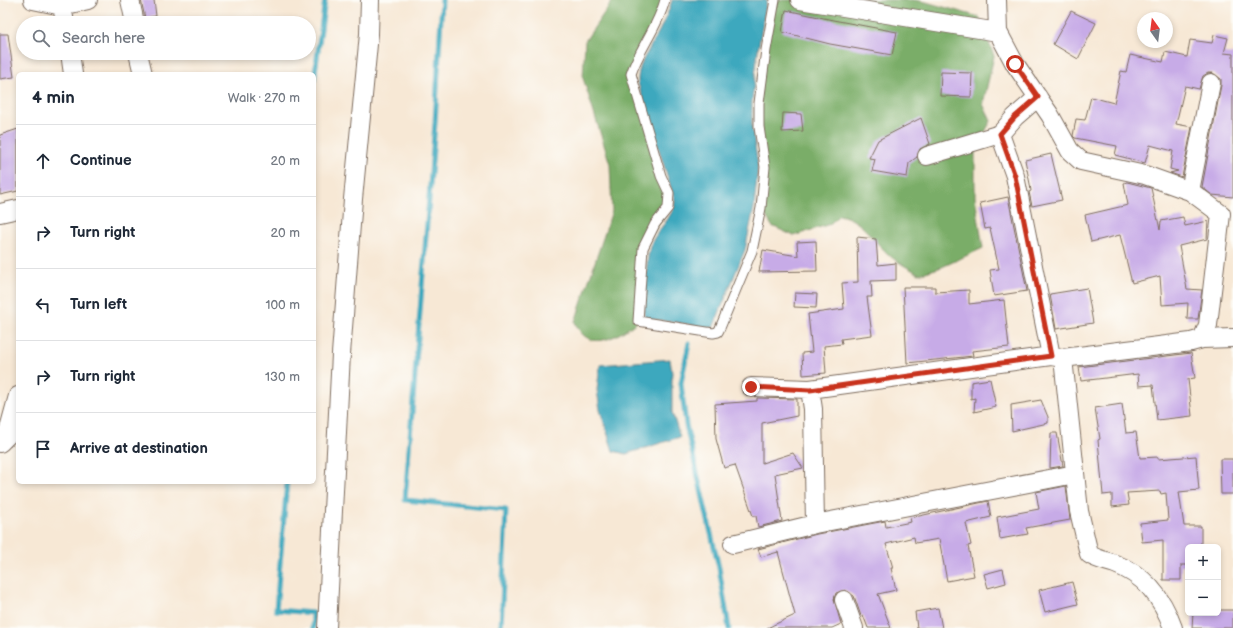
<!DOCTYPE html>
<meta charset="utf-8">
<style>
:root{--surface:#fff;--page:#f6f6f7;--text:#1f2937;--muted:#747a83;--line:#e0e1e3}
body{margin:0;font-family:"Balsamiq Sans",sans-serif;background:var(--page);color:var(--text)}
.controls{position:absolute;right:12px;bottom:12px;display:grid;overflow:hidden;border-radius:6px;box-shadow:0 2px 6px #0003}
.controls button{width:36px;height:36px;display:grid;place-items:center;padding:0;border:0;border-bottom:1px solid var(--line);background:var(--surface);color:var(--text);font:20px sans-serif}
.compass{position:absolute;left:1137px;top:12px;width:36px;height:36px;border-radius:50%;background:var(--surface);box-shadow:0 2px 6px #0003;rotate:346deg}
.stop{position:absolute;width:12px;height:12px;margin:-9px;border:3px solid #c8321e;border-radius:50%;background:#fff}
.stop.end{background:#c8321e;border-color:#fff;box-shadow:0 1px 4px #0008}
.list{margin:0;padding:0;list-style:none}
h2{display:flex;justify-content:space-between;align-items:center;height:52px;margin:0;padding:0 16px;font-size:17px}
h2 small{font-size:13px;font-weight:400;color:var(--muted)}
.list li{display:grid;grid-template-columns:26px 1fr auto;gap:12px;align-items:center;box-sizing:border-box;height:72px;padding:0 16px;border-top:1px solid var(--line)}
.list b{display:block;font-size:15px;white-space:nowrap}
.list em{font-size:13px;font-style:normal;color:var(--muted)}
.icon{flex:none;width:22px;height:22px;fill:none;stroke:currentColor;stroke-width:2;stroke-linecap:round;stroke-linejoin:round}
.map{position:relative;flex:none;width:1233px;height:628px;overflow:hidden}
.search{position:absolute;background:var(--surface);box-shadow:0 2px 6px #0003;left:16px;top:16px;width:300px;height:44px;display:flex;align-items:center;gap:10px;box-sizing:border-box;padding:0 14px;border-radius:22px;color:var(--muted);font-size:15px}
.panel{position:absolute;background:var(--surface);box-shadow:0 2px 6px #0003;left:16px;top:72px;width:300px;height:412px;border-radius:6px}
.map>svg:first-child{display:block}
.forest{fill:#7aad68;stroke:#5a6c43}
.water{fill:#3ea8be;stroke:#3c696e}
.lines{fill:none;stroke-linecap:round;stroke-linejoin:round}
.stream{stroke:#3ea8be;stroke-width:5}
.building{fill:#c7abe7}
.lane-casing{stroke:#7d6c5e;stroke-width:11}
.street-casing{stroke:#7d6c5e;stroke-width:20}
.lane{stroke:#fff;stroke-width:9}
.street{stroke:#fff;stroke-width:18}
.route{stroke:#c8321e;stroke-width:5}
</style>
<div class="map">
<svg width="1233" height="628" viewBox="0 0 1233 628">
<rect width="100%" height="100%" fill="#fdfcf7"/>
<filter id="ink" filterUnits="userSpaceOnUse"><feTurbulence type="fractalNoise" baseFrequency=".025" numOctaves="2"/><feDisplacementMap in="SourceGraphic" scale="8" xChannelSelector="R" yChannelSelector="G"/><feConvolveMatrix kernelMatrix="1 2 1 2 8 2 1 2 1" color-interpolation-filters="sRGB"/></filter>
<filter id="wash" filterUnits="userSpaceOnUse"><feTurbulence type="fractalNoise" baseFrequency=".012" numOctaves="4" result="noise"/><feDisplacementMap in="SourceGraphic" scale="16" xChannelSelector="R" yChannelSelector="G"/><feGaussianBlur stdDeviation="0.9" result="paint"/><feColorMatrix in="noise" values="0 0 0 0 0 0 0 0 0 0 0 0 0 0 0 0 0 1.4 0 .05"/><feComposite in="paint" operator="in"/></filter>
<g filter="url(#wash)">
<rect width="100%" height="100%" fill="#f7e8d5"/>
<path class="forest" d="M613,0h52l-34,74 30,102 7,32 -25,40 -5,73c-20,16 -50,34 -63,1l37,-111 -2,-47 -27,-86 2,-37z
M774,0h139l13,2 53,15 15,39 -11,48 8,17 -16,28v48l8,51 -41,19 -23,7c-8,-5 -17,-9 -25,-15 -19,-14 -30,-40 -55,-44l-9,9 -36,12 -22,-10 -11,-18 4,-41 -6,-64z"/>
<path class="water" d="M672,0h95l-9,50 -6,52v24l6,40 -4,42 -9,42 -32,78 -69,-10c2,-18 1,-60 7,-74 7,-16 22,-26 24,-43l-37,-118c-1,-17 8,-28 16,-43 7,-12 14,-26 18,-40z
M670,359l2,14v39l8,25 -54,17 -13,-3 -13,-41 -3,-20 3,-25z"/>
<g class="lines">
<path class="stream" d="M442,0l-7,123 -30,377 101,10 -5,118
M314,80l11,-80
M689,343l-8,40 5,42 33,143 10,60
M287,482l-11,128 37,3v15"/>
</g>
<g id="blocks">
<path class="building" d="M141,0h13l2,16 -11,2z
M786,10l47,10 64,12 -5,23 -62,-11 -48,-12z
M1071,11l25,12 -18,36 -25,-15z
M0,34h8l6,43 -14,2z
M1214,35l14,3 -4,15 9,1v143l-21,-2 -10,-8 19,-102v-6l-8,-6h-5l-5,3 -4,13 -14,-3 -9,38 16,3 -10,50 -12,-4 8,-2 -8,-2 3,-18 -23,-6 -5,18 -30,-8 2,-9 -42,-8 -2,-2 3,-17 9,1 6,-23 23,6 7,-32 5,1 4,-17 33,7 2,-10 22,5 3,-17 22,3z
M941,72l31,1 -1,24 -31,-1z
M783,113l18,1 2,17 -21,1z
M921,118l9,26 -10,5 -3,8 -8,6 -2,14 -35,-6 3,-12 -6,-1 9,-18z
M18,129v62l-18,4v-60z
M1051,154l11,46 -30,6 -3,-14 2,-1 -1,-7 -5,-24z
M1127,182l24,6 9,42 1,-9 22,-4 2,9 23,-5 -1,18 -28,7 8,43 15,1 -4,29h-11l1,-16 -26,2 -2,-29 -28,7 -12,-48 -29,7 -6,-27 43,-10 -4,-22z
M1008,197l19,94 -33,5 -4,-26 9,-1 -9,-41 -5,1 -5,-26z
M857,237l19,2 2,26 18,-2v17l-25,1 1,16h-5l5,38 -31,4 1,5 -18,2 2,27 -23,2 -1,-22 10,-1 -4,-38 36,-5 -2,-26 16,-1z
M816,241l1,30 -58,1 4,-22 35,6 -1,-14z
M903,287h32v5l34,-2v14l35,-4 5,47 -37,4 1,5 -66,7z
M1087,288l6,35 -37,6 -6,-35z
M795,293l22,1 -1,14 -22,-1z
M1191,353l4,25 -7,1 4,37 -35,4 -4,-35 -14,1 -1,-12 -57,7 -2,-14z
M990,379l6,28 -22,5 1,-14 -4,1v-17z
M757,398l40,1v17l-35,7v40l31,-10 10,15 -28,6 7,47 -24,6 -2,-11h-3l-18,-51 -11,3 -8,-29 -1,-35 42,-3z
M1041,400l7,17v6l-36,8 -1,-26z
M1122,404l4,29 10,-1 4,26 18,-1v2l38,-3 3,34 -20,2 5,34h17v21h-13v18h-7v15h-18v-40l-21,2 -2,-19 28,-3 -2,-27 -5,1 -1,-3 -33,2 2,12 -17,2v-13l-9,1 -5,-55 2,-1 -5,-31z
M1051,433h6l6,33 -13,2z
M1220,459h13v35h-12z
M1066,486l4,34 -44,8 2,6 -28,5 -3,-22 42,-8 -3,-17z
M988,501l3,16 -25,6 5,22 -3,1 6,30 -27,5 -8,-42 -24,4 -1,-6 -28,7 7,24h-2l5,22 -18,4 13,34h-23l-5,-13 -2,1 -7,-20 -9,-6 -9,3 -2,6 7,25 -9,4h-65l28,-13 -17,-63 -17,5 -3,-8 59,-15 68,-13 1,6 25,-5 -1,-4z
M1003,569l3,14 -18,5 -4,-14z
M1072,582l6,22 -33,8 -6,-22z
M938,608l4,20h-25l-2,-16z
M1218,610h15v18h-41l1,-15h25z"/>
</g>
</g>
<g filter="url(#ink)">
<use href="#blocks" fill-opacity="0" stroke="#7d6c5e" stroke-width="1"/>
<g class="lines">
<defs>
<path id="lane" d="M665,0c-7,27 -26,49 -34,74l30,102 8,17 -1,15 -13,16 -12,24 -5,73 75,12 5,-1 2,-4 32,-77 9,-43 4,-41 -6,-40v-24l7,-53 9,-50"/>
<path id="street" d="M33,0l29,6 26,-6
M61,0l4,23
M130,0l5,23
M800,0l198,32
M997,0l1,32 17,32 35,51 20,36 11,10 64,14 45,16 31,23 -13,111 -6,14
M70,53l3,21
M138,53l5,21
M1000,134l15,42 36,180
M927,156l73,-22 15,-17 23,-20
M1190,191l21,-108
M0,213l18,-4
M1063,358l16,153 10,43c8,6 18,7 26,10 30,11 48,35 58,64
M751,387l59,2
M0,443l7,-7 11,-40
M1075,474l-260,50 -2,-115 -3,-20 241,-33 12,2 128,-16 11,-3 31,-1
M733,544l82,-20
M844,600l10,28
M327,628l14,-274 12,-155 16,-165 1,-34"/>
</defs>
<use href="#lane" class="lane-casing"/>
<use href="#street" class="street-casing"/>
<use href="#lane" class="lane"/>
<use href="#street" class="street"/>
</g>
</g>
<g class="lines" filter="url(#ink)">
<path class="route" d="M751,387l59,3 241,-34 -36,-180 -15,-42 15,-17 23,-20 -23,-33"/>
</g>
</svg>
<div class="controls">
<button>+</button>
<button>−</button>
</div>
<svg class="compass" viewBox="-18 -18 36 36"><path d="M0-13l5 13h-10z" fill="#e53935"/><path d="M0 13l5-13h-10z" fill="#747a83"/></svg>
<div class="stop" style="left:1015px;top:64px"></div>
<div class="stop end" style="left:751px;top:387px"></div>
<div class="search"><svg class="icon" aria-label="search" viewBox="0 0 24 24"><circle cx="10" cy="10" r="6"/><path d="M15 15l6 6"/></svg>Search here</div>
<section class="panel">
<h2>4 min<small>Walk · 270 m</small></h2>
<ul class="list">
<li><svg class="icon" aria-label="ahead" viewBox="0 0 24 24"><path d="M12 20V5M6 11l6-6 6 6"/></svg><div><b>Continue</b></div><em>20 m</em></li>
<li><svg class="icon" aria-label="right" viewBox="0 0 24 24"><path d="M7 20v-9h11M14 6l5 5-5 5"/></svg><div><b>Turn right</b></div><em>20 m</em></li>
<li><svg class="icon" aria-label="left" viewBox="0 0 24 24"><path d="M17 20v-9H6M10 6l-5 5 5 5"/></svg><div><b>Turn left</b></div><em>100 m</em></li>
<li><svg class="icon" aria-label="right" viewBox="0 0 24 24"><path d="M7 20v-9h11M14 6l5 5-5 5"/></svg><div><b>Turn right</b></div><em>130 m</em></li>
<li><svg class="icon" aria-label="arrive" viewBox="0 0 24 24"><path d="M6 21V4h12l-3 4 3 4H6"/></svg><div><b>Arrive at destination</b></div></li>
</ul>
</section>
</div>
